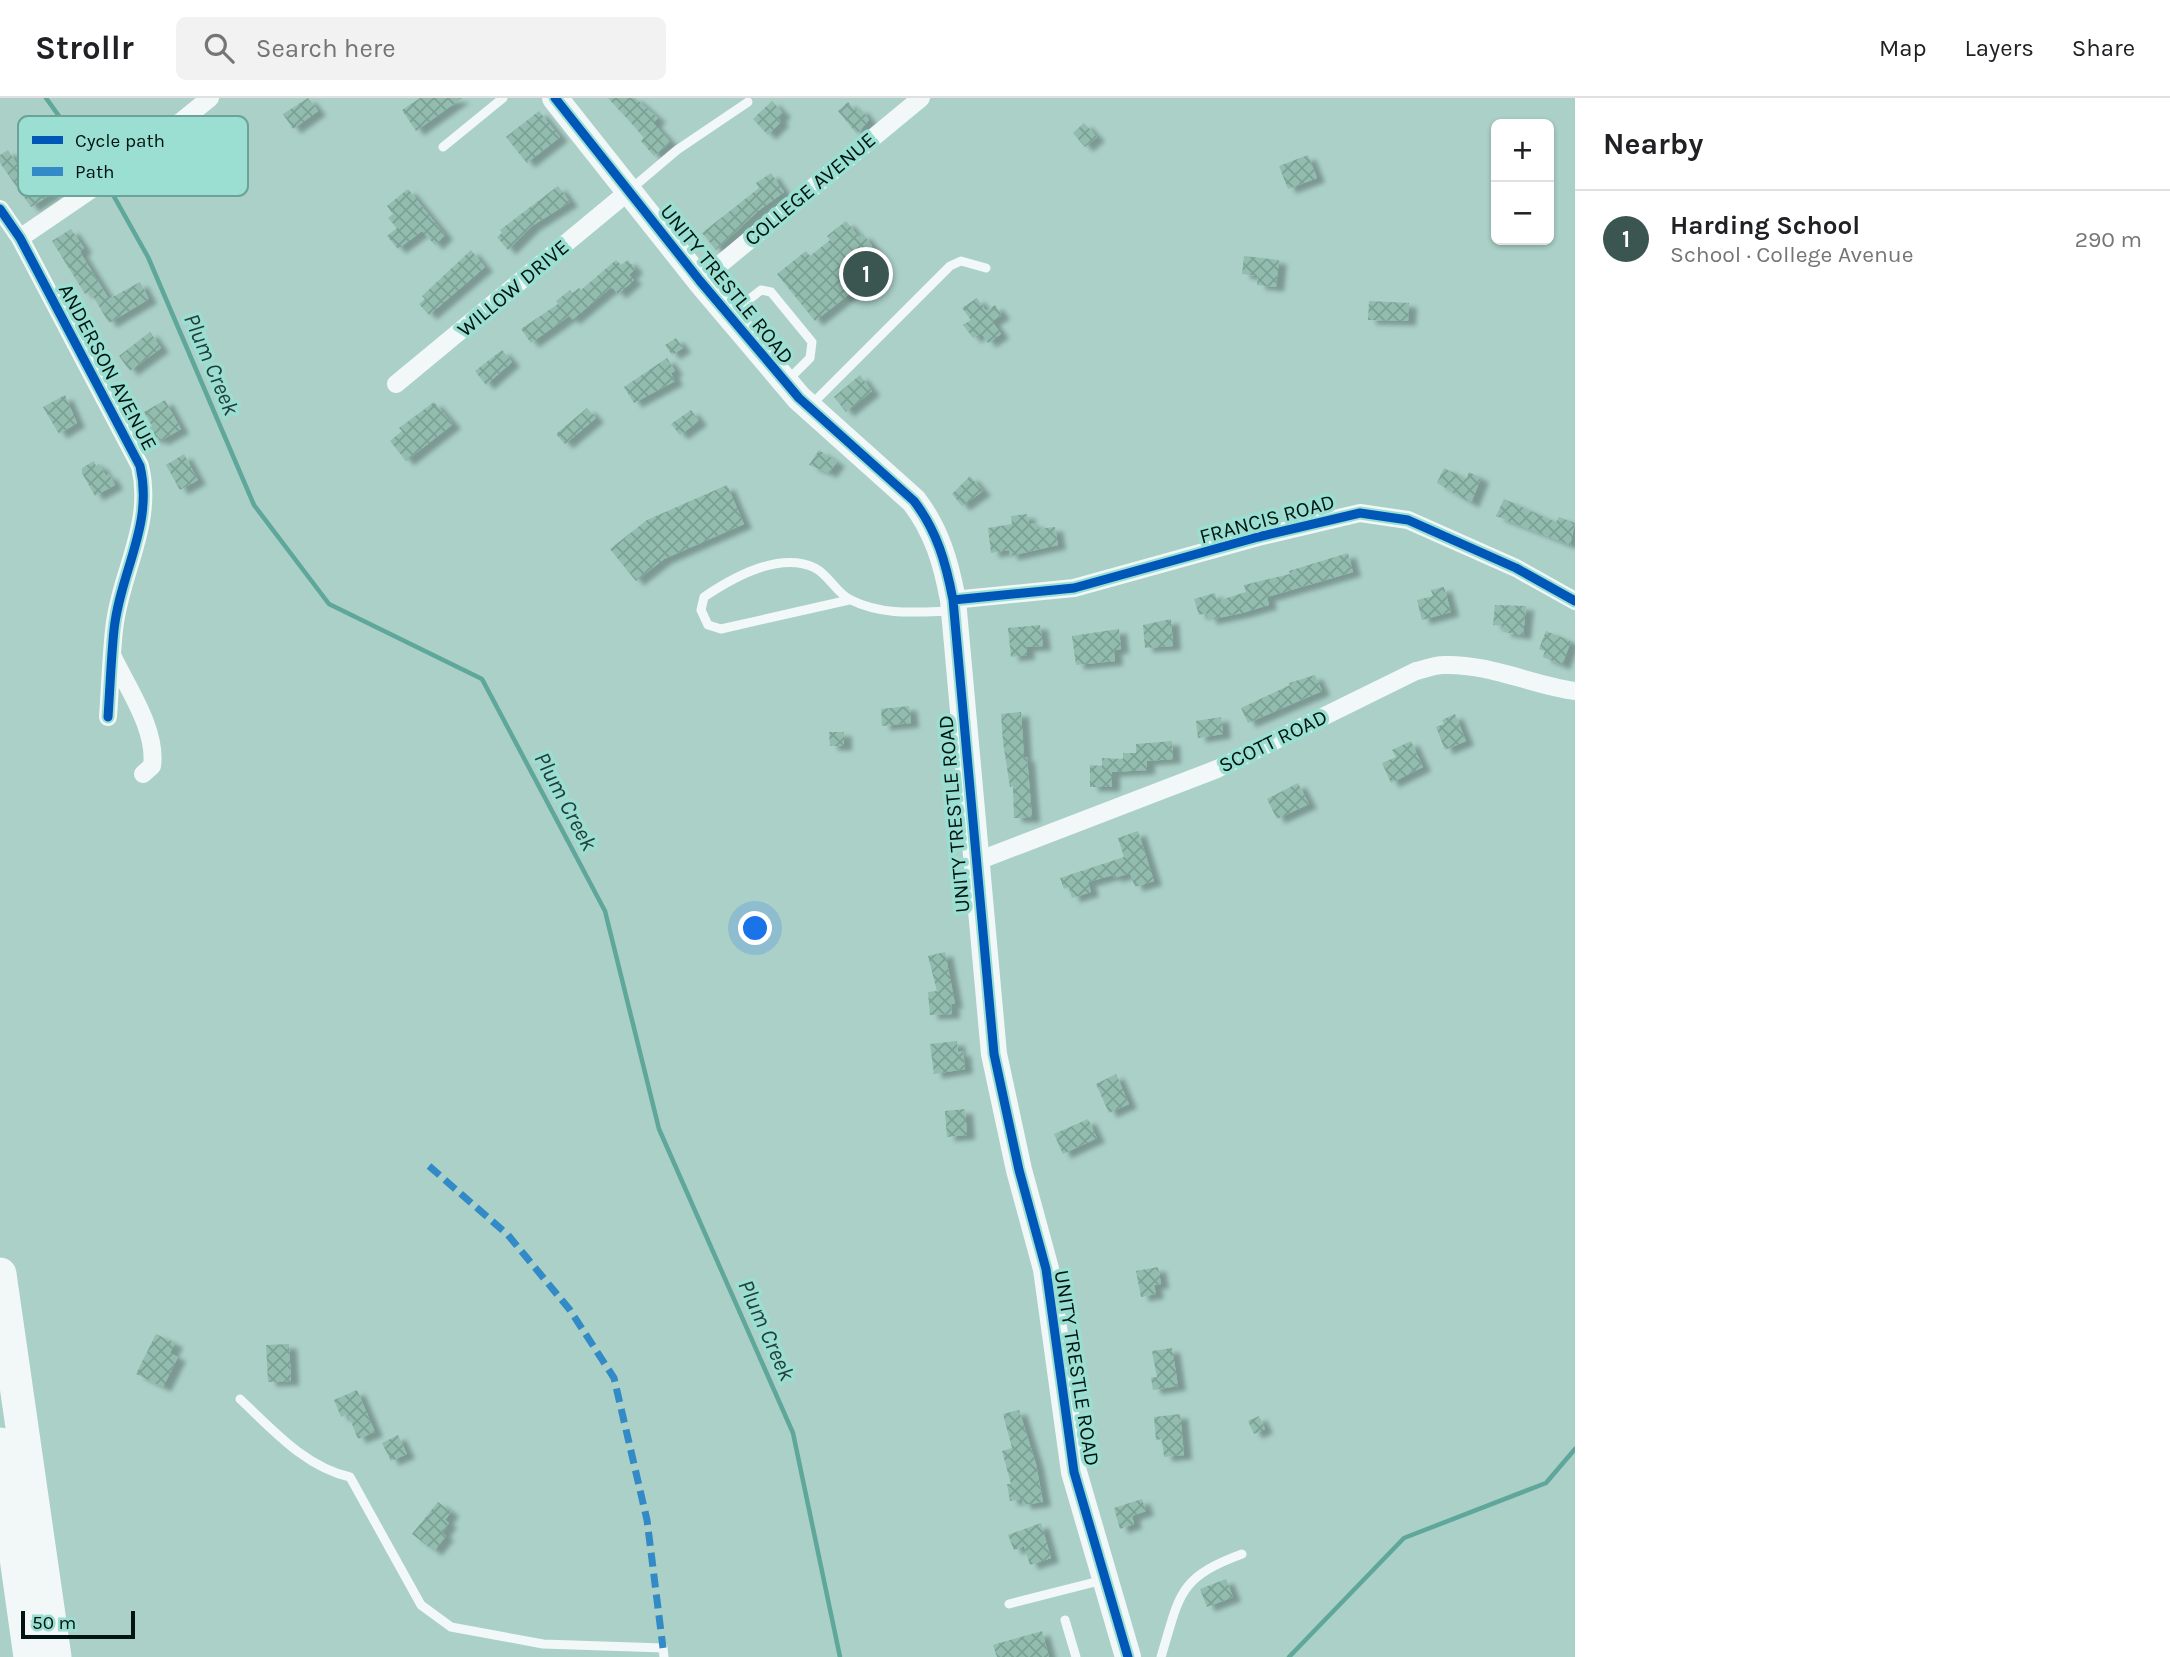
<!DOCTYPE html>
<meta charset="utf-8">
<style>
:root{--surface:#fff;--page:#f2f2f2;--text:#202124;--muted:#757577;--line:#e0e0e0;--accent:#3b5651}
body{margin:0;font-family:Karla,sans-serif;background:var(--page);color:var(--text)}
.controls{position:absolute;right:21px;top:21px;display:grid;overflow:hidden;border-radius:10px;box-shadow:0 2px 5px #0004}
.controls button{width:63px;height:63px;display:grid;place-items:center;padding:0;border:0;border-bottom:2px solid var(--line);background:var(--surface);color:var(--text);font:35px sans-serif}
.scale{position:absolute;left:21px;bottom:18px;width:114px;box-sizing:border-box;padding-left:7px;border:4px solid #001511;border-top:0;font-size:19px;line-height:24px;white-space:nowrap;color:#001511;-webkit-text-stroke:5px #9bdfd2;paint-order:stroke}
.you{position:absolute;left:756px;top:831px;width:24px;height:24px;margin:-18px;border:5px solid #fff;border-radius:50%;background:#1a73e8;box-shadow:0 0 0 10px #1a73e833}
.badge{display:grid;place-items:center;width:46px;height:46px;border-radius:50%;background:var(--accent);color:#fff;font-size:23px;font-weight:700}
.pin{position:absolute;translate:-50% -50%;border:4px solid #fff;box-shadow:0 2px 7px #0006}
.list{margin:0;padding:0;list-style:none}
h2{display:flex;justify-content:space-between;align-items:center;height:91px;margin:0;padding:0 28px;font-size:30px}
h2 small{font-size:23px;font-weight:400;color:var(--muted)}
.list li{display:grid;grid-template-columns:46px 1fr auto;gap:21px;align-items:center;box-sizing:border-box;height:98px;padding:0 28px;border-top:2px solid var(--line)}
.list b{display:block;font-size:26px;white-space:nowrap}
.list p{margin:0;font-size:23px;white-space:nowrap;color:var(--muted)}
.list em{font-size:23px;font-style:normal;color:var(--muted)}
.icon{flex:none;width:38px;height:38px;fill:none;stroke:currentColor;stroke-width:2;stroke-linecap:round;stroke-linejoin:round}
.map{position:relative;flex:none;width:1575px;height:1559px;overflow:hidden}
header{display:flex;align-items:center;gap:42px;box-sizing:border-box;height:98px;padding:0 35px;background:var(--surface);border-bottom:2px solid var(--line)}
header strong{font-size:33px}
nav{display:flex;gap:38px;margin-inline-start:auto;font-size:24px}
.search{width:490px;height:63px;background:var(--page);display:flex;align-items:center;gap:18px;box-sizing:border-box;padding:0 24px;border-radius:10px;color:var(--muted);font-size:26px}
main{display:flex}
aside{flex:1;background:var(--surface)}
.map>svg:first-child{display:block}
.lines{fill:none;stroke-linecap:round;stroke-linejoin:round}
.stream{stroke:#5ea79a;stroke-width:4.5}
.building{fill:url(#building-cross-hatch);filter:url(#shadow)}
.lane{stroke:#f2f8f7;stroke-width:9}
.street{stroke:#f2f8f7;stroke-width:18}
.secondary{stroke:#f2f8f7;stroke-width:26}
.highway{stroke:#f2f8f7;stroke-width:33}
.quiet{stroke:#328bc7;stroke-width:7;stroke-dasharray:14 7;stroke-linecap:butt}
.cycleway-casing{stroke:#9bdfd2;stroke-width:13}
.cycleway{stroke:#0057b8;stroke-width:9}
.labels{text-anchor:middle;stroke-width:7;stroke-linejoin:round;paint-order:stroke}
.street-label{font-size:21px;fill:#001511;stroke:#9bdfd2}
.water-label{font-size:23px;font-style:italic;fill:#243f3a;stroke:#9bdfd2}
.key{fill:#9bdfd2;stroke:#6ca298;stroke-width:2}
.key-label{font-size:19px;fill:#001511}
</style>
<header>
<strong>Strollr</strong>
<div class="search"><svg class="icon" aria-label="search" viewBox="0 0 24 24"><circle cx="10" cy="10" r="6"/><path d="M15 15l6 6"/></svg>Search here</div>
<nav><a>Map</a><a>Layers</a><a>Share</a></nav>
</header>
<main>
<div class="map">
<svg width="1575" height="1559" viewBox="0 0 1575 1559">
<defs>
<pattern id="building-cross-hatch" width="8" height="8" patternUnits="userSpaceOnUse" patternTransform="scale(1.75)"><rect width="8" height="8" fill="#92bcae"/><path d="M0 0l8 8M0 8l8-8" fill="none" stroke="#7ca195"/></pattern>
<filter id="shadow"><feDropShadow dx="8" dy="4.5" stdDeviation="2" flood-color="#0004"/></filter>
</defs>
<rect width="100%" height="100%" fill="#aad0c8"/>
<g class="lines">
<path class="stream" d="M46,0l56,78
M107,86l41,73 106,248 75,99 153,75 123,232 54,218 134,304 47,224
M1289,1559l115,-119 142,-55 29,-34"/>
</g>
<path class="building" d="M308,0l10,13 -25,18 -10,-15z
M420,0h42l-46,33 -14,-21z
M608,0h27l23,20 -5,5 17,19 -16,14 -13,-15 3,-3 -11,-13z
M772,3l11,12 -5,5 3,4 -13,13 -15,-16z
M848,4l8,9 4,-3 9,12 -12,14 -19,-23z
M539,13l21,26 -33,26 -21,-26z
M1084,25l13,14 -12,10 -12,-14z
M8,52l20,31 12,-8 13,20 -22,14 -31,-44v-8z
M1308,57l9,23 -29,11 -9,-23z
M771,75l13,19 -26,19 -42,39 -14,-17 57,-45 -3,-5z
M558,88l12,16 -38,24 -24,24 -11,-13 5,-4 -2,-3z
M408,91l37,46 -10,10 -13,-14 -24,18 -11,-13 10,-8 -9,-10 5,-4 -6,-8z
M846,123l13,16 4,-3 16,21 -21,16 8,10 -51,40 -38,-47 29,-23 4,5 20,-16 -3,-4z
M71,131l13,19 -4,4 29,47 31,-17 9,17 -40,24 -19,-32 -5,3 -33,-53z
M471,152l14,17 -56,48 -10,-11 6,-5 -3,-3z
M1244,158l35,4 -3,27 -19,-2 1,-9 -16,-2z
M616,162l5,5 7,-5 7,9 -6,6 5,5 -16,14 -5,-6 -4,1 -37,31 -3,-4 -38,27 -10,-14 37,-25 -2,-3 14,-11 2,3 7,-5 2,2z
M977,200l9,13 9,-6 7,10 -10,6 9,13 -13,9 -7,-10 -8,5 -10,-13 8,-5 -9,-12z
M1369,203l40,2 -1,18 -40,-1z
M150,234l11,16 -31,23 -11,-15z
M676,240l7,10 -11,7 -7,-10z
M502,252l10,12 -26,23 -11,-14z
M667,260l8,13 -4,2 4,8 -41,22 -10,-16z
M860,277l12,16 -26,21 -12,-15z
M65,297l12,28 -18,11 -16,-27z
M165,302l16,29 -21,12 -2,-4 -4,3 -6,-11 4,-3 -8,-14z
M434,304l19,22 -47,37 -16,-20 12,-10 -3,-3z
M587,310l9,10 -31,26 -9,-10z
M691,312l8,11 -19,14 -9,-11z
M819,352l18,12 -8,11 -20,-8z
M184,356l14,26 -18,10 -14,-25z
M94,363l2,5 3,-2 7,12 3,-2 6,11 -20,11 -13,-23v-5z
M1444,370l22,11 3,-7 12,6 -10,25 -34,-20z
M970,378l13,15 -21,15 -10,-12z
M727,387l17,39 -80,35 -28,22 -26,-32 37,-29z
M1504,401l52,23 3,-5 16,6 -5,22 -74,-29z
M1027,416l2,10 7,-1 1,6 18,-2 3,18 -48,11 -1,-6 -18,3 -3,-25 24,-4 -1,-8z
M1348,455l5,19 -86,25 2,8 -27,8 -33,7 -2,-7 -8,2 -5,-16 21,-6 2,8 29,-9 -2,-7 46,-11 -1,-3z
M1444,489l7,25 -29,8 -5,-20 16,-4 -2,-6z
M1495,507l31,1 -3,29 -20,-3 1,-6 -11,-1z
M1171,521l2,27 -28,2 -2,-23z
M1040,527l3,21 -17,1 1,8 -16,2 -3,-29z
M1119,531l2,20 -7,1 1,11 -39,4 -4,-29z
M1546,533l25,10 -9,24 -19,-8 2,-6 -6,-2z
M1315,577l7,16 -74,32 -7,-15 49,-23 -1,-2z
M909,608l2,17 -29,3 -1,-17z
M1021,614l3,46 3,-1 5,61h-18l-1,-32 -3,1 -7,-45 -2,-28z
M1455,616l11,27 -21,9 -9,-23 8,-3 -2,-4z
M1221,619l2,17 -25,4 -2,-17z
M829,634h15v14h-14z
M1172,643l1,18 -26,2v9l-35,2v15h-22v-22l12,1v-8l21,1v-6h13v-9z
M1411,643l12,26 -32,16 -9,-20 14,-6 -4,-7z
M1298,685l11,21 -32,15 -10,-20z
M1138,733l16,50 -19,6 -5,-14 -16,5 -1,-3 -25,7 3,10 -19,6 -3,-11 -5,2 -4,-11 64,-21 -6,-19z
M945,854l10,52h-4l1,10 -22,1 -2,-23 9,-1 -9,-35z
M957,943l1,11 5,-1 2,18 -31,5 -4,-30z
M1116,976l13,30 -20,9 -13,-29z
M965,1011l2,26 -20,2 -2,-26z
M1088,1021l9,19 -34,16 -9,-20z
M1158,1169l3,17 -7,1 2,9 -15,3 -5,-26z
M156,1236l19,9 -5,10 8,4 -15,30 -27,-13z
M289,1246l2,37 -23,1 -2,-37z
M1172,1250l6,38 -25,4 -2,-12 6,-1 -5,-26z
M357,1292l18,42 -17,7 -10,-25 -7,3 -7,-17z
M1019,1312l17,54 7,38 -20,3 -1,-6 -12,2 -3,-17h4l-9,-33 10,-3 -9,-34z
M1180,1316l4,41 -20,2 -2,-18 -6,1 -2,-23z
M1259,1318l6,13 -11,5 -6,-13z
M398,1337l9,19 -16,7 -9,-18z
M1142,1401l4,12 -14,5 2,8 -14,5 -6,-21z
M438,1404l13,10 -6,8 4,3 -7,10 4,3 -12,15 -22,-17z
M1041,1425l10,35 -21,7 -6,-19 -10,4 -6,-15z
M1226,1481l7,18 -26,10 -7,-18z
M1042,1533l7,26h-52l-4,-12z"/>
<g class="lines">
<path class="lane" d="M443,49l60,-49
M631,91l46,-39 71,-48
M732,215l29,-23 10,2 41,50 -2,16 -23,23
M810,308l140,-140 11,-5 25,7
M849,502l-128,29 -13,-4 -7,-15 3,-13c28,-19 76,-46 111,-29 14,7 22,26 36,32 32,16 67,12 101,11
M240,1301c32,30 65,68 110,78l71,128 30,22 92,17 120,4 1,9
M1009,1506l94,-24
M1065,1522l11,37
M1161,1559c19,-62 16,-79 81,-103"/>
<path class="street" d="M0,111l20,29 120,228c14,59 -20,106 -26,164 -3,29 -4,58 -6,87
M20,140l107,-73 83,-67
M700,183l221,-183
M396,286l233,-193
M953,502l121,-12 184,-51 102,-24 48,7 108,48 59,33
M113,559c15,32 44,73 39,109l-9,8
M975,764l242,-93 199,-98c9,-2 19,-6 27,-6 44,-2 89,20 132,26"/>
<path class="secondary" d="M555,0l145,183 99,117 115,103c23,30 32,62 39,99l41,454 25,116 27,99 28,203 54,185"/>
<path class="highway" d="M0,1176l55,383
M0,1346l30,213"/>
<path class="quiet" d="M429,1068l79,69 62,75 44,68 33,142 16,128"/>
<defs>
<path id="cycleway" d="M555,0l145,183 99,117 115,103c23,30 32,62 39,99l41,454 25,116 27,99 28,203 54,185
M0,111l20,29 120,228c14,59 -20,106 -26,164 -3,29 -4,58 -6,87
M953,502l121,-12 184,-51 102,-24 48,7 108,48 59,33"/>
</defs>
<use href="#cycleway" class="cycleway-casing"/>
<use href="#cycleway" class="cycleway"/>
</g>
<g class="labels">
<g class="street-label">
<text transform="translate(810 91) rotate(-40)" y="7">COLLEGE AVENUE</text>
<text transform="translate(727 186) rotate(51)" y="7">UNITY TRESTLE ROAD</text>
<text transform="translate(513 190) rotate(-40)" y="7">WILLOW DRIVE</text>
<text transform="translate(108 269) rotate(62)" y="7">ANDERSON AVENUE</text>
<text transform="translate(1267 421) rotate(-15)" y="7">FRANCIS ROAD</text>
<text transform="translate(1273 643) rotate(-26)" y="7">SCOTT ROAD</text>
<text transform="translate(954 716) rotate(-95)" y="7">UNITY TRESTLE ROAD</text>
<text transform="translate(1077 1270) rotate(81)" y="7">UNITY TRESTLE ROAD</text>
</g>
<g class="water-label">
<text transform="translate(212 266) rotate(67)" y="8">Plum Creek</text>
<text transform="translate(566 703) rotate(62)" y="8">Plum Creek</text>
<text transform="translate(767 1232) rotate(66)" y="8">Plum Creek</text>
</g>
</g>
<rect x="18" y="18" width="230" height="80" rx="10" class="key"/>
<rect x="32" y="38" width="31" height="8" fill="#0057b8"/>
<rect x="32" y="69" width="31" height="9" fill="#328bc7"/>
<g class="key-label">
<text x="75" y="49">Cycle path</text>
<text x="75" y="80">Path</text>
</g>
</svg>
<div class="controls">
<button>+</button>
<button>−</button>
</div>
<div class="scale">50 m</div>
<div class="you"></div>
<div class="pin badge" style="left:866px;top:176px">1</div>
</div>
<aside>
<h2>Nearby<small></small></h2>
<ul class="list">
<li><span class="badge">1</span><div><b>Harding School</b><p>School · College Avenue</p></div><em>290 m</em></li>
</ul>
</aside>
</main>
